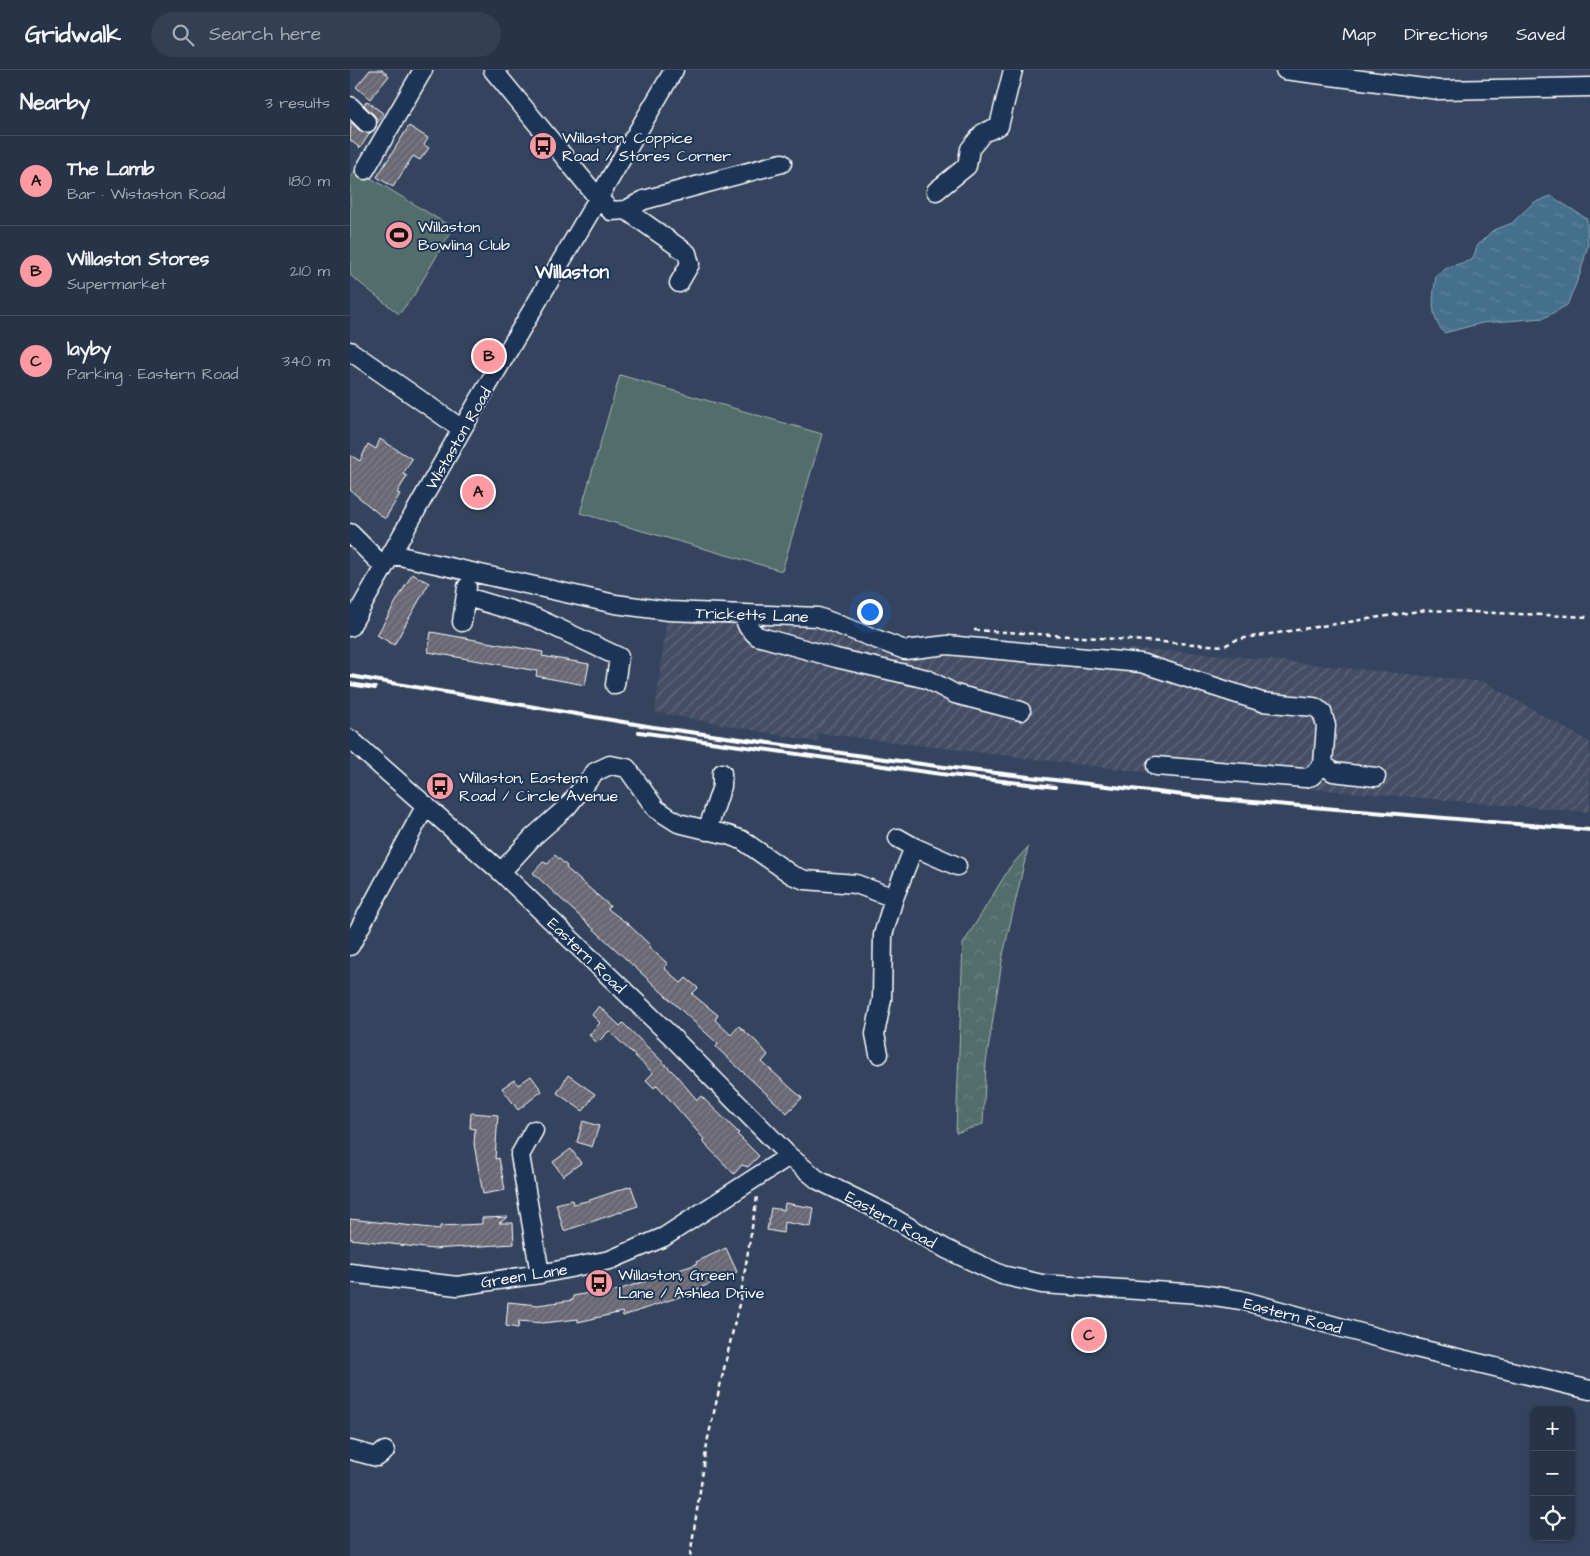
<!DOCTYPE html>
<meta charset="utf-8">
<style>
:root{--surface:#273347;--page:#333f52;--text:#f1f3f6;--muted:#a4aab4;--line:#434e60;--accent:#ff9aa2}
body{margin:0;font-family:"Architects Daughter",sans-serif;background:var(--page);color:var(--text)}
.controls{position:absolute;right:15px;bottom:15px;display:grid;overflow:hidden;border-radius:10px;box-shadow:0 1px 4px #0004}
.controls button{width:45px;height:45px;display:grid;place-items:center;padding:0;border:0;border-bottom:1px solid var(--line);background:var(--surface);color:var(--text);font:25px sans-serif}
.you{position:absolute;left:519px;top:541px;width:18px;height:18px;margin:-12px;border:4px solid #fff;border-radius:50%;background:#1a73e8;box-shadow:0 0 0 8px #1a73e833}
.badge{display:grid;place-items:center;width:32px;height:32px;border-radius:50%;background:var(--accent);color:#111;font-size:16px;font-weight:700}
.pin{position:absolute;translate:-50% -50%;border:2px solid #fff;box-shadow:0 1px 5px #0006}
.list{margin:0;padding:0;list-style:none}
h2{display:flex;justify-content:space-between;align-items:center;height:65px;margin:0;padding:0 20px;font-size:21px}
h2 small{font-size:16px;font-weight:400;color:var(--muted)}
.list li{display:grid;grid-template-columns:32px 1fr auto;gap:15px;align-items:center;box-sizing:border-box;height:90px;padding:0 20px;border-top:1px solid var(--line)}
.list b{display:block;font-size:19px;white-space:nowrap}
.list p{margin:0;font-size:16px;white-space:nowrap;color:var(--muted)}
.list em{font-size:16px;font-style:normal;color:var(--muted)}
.icon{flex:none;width:28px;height:28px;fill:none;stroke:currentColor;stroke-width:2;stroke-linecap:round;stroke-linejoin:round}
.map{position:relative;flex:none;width:1240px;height:1486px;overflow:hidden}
header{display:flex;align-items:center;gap:30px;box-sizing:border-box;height:70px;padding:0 25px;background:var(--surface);border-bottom:1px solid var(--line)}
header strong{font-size:24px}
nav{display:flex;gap:28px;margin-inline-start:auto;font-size:18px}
.search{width:350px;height:45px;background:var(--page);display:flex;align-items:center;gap:12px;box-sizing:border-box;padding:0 18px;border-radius:28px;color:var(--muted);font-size:19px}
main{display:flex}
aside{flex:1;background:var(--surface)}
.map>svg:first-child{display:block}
.industrial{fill:url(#industrial-furrows)}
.forest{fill:url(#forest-crowns);stroke:#a8b6b4}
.pitch{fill:#526d6a;stroke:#a8b6b4}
.water{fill:url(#water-ripples);stroke:#8fa9b9}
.building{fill:url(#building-hatch);stroke:#fff}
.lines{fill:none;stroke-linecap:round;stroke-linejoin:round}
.minor-casing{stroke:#fff;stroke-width:21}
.path{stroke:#fff;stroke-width:2.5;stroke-dasharray:5 4;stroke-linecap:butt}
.minor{stroke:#1d3557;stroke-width:18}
.rail{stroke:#fff;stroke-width:4}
.labels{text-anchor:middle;stroke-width:4;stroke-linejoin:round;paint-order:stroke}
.poi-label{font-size:16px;fill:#fff;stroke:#1d3557;text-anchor:start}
.street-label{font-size:16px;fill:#fff;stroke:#1d3557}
.quarter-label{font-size:19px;font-weight:bold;fill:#fff;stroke:#1d3557}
</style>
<header>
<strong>Gridwalk</strong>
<div class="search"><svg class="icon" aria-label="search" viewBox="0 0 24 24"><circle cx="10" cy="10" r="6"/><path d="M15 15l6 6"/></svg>Search here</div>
<nav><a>Map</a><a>Directions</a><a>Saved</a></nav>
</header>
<main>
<aside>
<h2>Nearby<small>3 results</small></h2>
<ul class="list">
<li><span class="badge">A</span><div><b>The Lamb</b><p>Bar · Wistaston Road</p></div><em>180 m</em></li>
<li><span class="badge">B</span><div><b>Willaston Stores</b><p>Supermarket</p></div><em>210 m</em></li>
<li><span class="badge">C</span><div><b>layby</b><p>Parking · Eastern Road</p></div><em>340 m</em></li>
</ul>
</aside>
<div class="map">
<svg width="1240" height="1486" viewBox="0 0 1240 1486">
<defs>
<pattern id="industrial-furrows" width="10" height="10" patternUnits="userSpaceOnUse" patternTransform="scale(1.25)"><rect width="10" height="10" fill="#444e65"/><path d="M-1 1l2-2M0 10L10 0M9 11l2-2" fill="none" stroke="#60697c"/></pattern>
<pattern id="forest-crowns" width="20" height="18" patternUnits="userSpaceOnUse" patternTransform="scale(1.25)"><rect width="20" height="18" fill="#526d6a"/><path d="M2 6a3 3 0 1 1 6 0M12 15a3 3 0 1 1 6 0" fill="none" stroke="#6c8380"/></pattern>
<pattern id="water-ripples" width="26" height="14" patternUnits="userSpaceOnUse" patternTransform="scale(1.25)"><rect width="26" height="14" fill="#45708b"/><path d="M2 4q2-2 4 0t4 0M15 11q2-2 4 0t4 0" fill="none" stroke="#61859c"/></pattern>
<pattern id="building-hatch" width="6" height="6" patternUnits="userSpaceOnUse" patternTransform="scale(1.25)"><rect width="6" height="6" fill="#686772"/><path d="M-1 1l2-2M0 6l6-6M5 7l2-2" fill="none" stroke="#7f7e87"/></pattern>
</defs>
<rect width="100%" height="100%" fill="#34445f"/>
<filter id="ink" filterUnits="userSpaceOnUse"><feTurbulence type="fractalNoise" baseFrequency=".02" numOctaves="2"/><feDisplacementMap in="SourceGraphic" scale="10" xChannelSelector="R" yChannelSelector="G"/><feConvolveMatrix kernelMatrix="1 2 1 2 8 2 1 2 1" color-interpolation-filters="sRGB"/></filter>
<g filter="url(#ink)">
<path class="industrial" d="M317,547l140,3 94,34 148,-7 84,2 69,4 282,29 106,60v70l-373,-31 -398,-48 -2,9 -162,-30z"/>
<path class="forest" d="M678,777l-25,108 -17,108 -3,61 -27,9 7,-189 47,-77z"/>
<path class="pitch" d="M6,99l97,59 -39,67 -15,19 -49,-39v-96z
M270,305l202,59 -40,137 -202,-58z"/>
<path class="water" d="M1201,126l36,23 1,26 -8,29 -13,31 -23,13 -62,5 -38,10c-15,-18 -11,-35 -8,-57l12,-9 24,-7 6,-15 14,-14 20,-8 21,-20z"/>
<path class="building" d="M20,0h12l7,6 -19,23 -14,-12z
M17,31l17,13 -7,9 -2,-7 -11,-11z
M1,52l9,9 10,2 -10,15 -10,-8z
M59,56l19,12 -4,7 5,3 -9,12 -7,-4 -20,31 -16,-10z
M30,369l32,20 -9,15 4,2 -10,17 3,1 -15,25 -35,-29v-35l10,6 8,-17 8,5z
M62,504l17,9 -35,62 -17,-10z
M81,562l112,20 -1,4 47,8 -4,21 -49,-9 1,-5 -109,-19z
M205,785l12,11 -1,2 44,38 -2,3 20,15 22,21 -1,2 19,17 -4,4 17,15 5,-5 12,10 -6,6 26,21 -3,5 16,15 8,-9 20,18 9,11 -6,7 40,36 -15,15 -71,-66 2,-3 -185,-171 10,-11 5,2z
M249,936l21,20 3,-3 53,52 21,25 4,-4 38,37 -2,1 22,22 -11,11 -6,-2 -8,9 -32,-33 2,-2 -47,-54 -3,3 -8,-8 7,-7 -44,-42 -12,12 -8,-8 11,-12 -8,-8z
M218,1005l27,19 -12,17 -26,-18z
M181,1006l11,15 -24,19 -16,-22 12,-8 4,5z
M121,1043l27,2 -3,44 4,-1 6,32 -22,4 -9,-50 1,-15 -5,-1z
M233,1051l16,5 -7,21 -15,-5z
M221,1079l10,14 -18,13 -10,-14z
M281,1116l7,20 -74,25 -8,-27 16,-4 1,4 14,-3z
M435,1133l29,5 -3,19 -27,-5 -1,11 -16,-3 4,-22 13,2z
M158,1147l-9,6h14l1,21 -81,5 -83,-10v-20l90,10v-3l42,-2v-6z
M376,1178l11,24 -58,25 -56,19 -1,-4 -44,10v-3l-35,4 -24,-2 -1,7 -12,-2 2,-24 30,3 35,-5v-4l32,-6 1,4 91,-30 -1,-2z"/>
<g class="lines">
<defs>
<path id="minor" d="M143,0l105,128 13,13 15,-1 61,43 3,11 -11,19
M935,0l154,20 151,-3
M0,36l17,17
M15,100l58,-100
M586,121l31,-25 3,-17 13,-16 16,-7 14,-56
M276,140l18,-10 138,-37
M0,281l112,78
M0,463l34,34
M41,484l224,50 54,7 149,6 87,33 42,-5 194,18 121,39 52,5 8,5 4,14 -3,38 10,8 43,5
M117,527l67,20 85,40 -4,28
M392,544l6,13 9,9 79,22 91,21 28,15 66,17
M112,552l5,-35
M0,557l112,-198 212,-359
M0,669l151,133 168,162 120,122 29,24 67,33 61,36 56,26 40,9 159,10 40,6 171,47 178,43
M806,696l149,12 7,-2 11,-12
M357,761l15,-45v-13
M548,768l16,9
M151,802l32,-35 34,-30 28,-35 15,-7 17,3 29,41 22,14 50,12 14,5 50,35 13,5 51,4 38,14 -11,37 -1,64 -7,35 4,20
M544,828l20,-51 43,19
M0,876l76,-141
M184,1060l-14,25 20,119
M0,1203l107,13 83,-12 70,-14 54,-23 125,-81
M0,1380l27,7 8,-6"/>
</defs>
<use href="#minor" class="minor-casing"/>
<path class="path" d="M624,560l250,16 14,-7 188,-29 164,7
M340,1486l18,-118 32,-138 17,-103"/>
<use href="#minor" class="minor"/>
<path class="rail" d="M0,606l303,51 283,39 281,33 373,31
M0,614l25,4
M289,662l302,42 114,13"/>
</g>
</g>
<defs>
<symbol id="bus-disc" viewBox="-11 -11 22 22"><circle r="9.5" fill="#ff9aa2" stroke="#1d3557"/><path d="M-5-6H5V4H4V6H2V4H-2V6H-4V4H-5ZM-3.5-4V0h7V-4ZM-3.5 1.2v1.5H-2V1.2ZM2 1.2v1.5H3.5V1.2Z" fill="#111"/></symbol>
<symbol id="stadium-disc" viewBox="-11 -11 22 22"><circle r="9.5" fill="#ff9aa2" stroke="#1d3557"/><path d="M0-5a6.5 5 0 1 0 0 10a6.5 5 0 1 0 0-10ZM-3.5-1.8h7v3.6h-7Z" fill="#111"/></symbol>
</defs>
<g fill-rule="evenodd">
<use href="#bus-disc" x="177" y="60" width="32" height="32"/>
<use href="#stadium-disc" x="33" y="149" width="32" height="32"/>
<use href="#bus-disc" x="74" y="700" width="32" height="32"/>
<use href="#bus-disc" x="233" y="1197" width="32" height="32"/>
</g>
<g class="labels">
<g class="poi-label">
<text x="212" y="73">Willaston, Coppice<tspan x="212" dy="18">Road / Stores Corner</tspan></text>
<text x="68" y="162">Willaston<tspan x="68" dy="18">Bowling Club</tspan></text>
<text x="109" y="713">Willaston, Eastern<tspan x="109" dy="18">Road / Circle Avenue</tspan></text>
<text x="268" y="1210">Willaston, Green<tspan x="268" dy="18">Lane / Ashlea Drive</tspan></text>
</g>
<g class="street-label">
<text transform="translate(108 368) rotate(-60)" y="6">Wistaston Road</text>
<text transform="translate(402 544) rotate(2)" y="6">Tricketts Lane</text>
<text transform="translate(237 885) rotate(44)" y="6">Eastern Road</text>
<text transform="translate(541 1149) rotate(29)" y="6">Eastern Road</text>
<text transform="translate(174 1205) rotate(-9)" y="6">Green Lane</text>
<text transform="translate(943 1245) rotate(15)" y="6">Eastern Road</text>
</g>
<g class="quarter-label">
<text x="222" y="208">Willaston</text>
</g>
</g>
</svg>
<div class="controls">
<button>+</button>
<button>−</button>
<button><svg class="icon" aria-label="locate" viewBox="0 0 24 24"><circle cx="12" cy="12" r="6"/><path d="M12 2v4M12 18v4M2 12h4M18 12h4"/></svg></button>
</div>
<div class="you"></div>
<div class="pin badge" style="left:128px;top:422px">A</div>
<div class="pin badge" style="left:139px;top:286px">B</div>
<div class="pin badge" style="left:739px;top:1265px">C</div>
</div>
</main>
